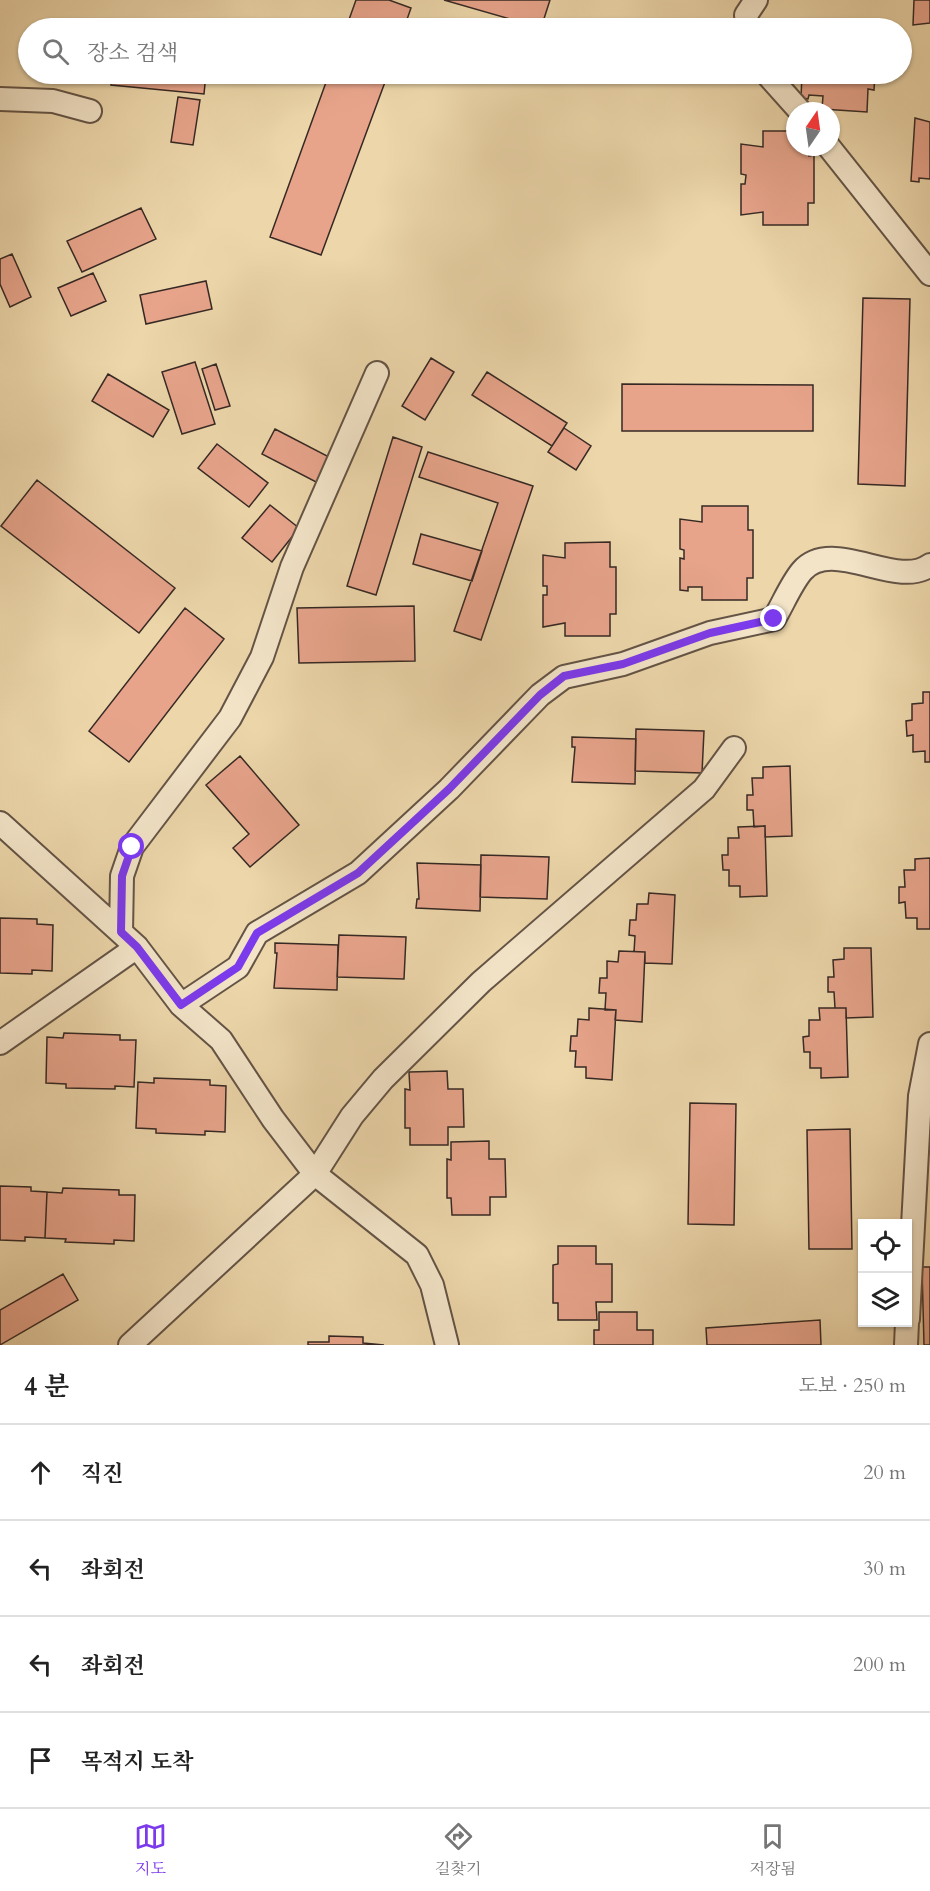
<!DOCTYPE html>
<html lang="ko">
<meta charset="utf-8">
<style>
:root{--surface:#fff;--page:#f2f2f2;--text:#222;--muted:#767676;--line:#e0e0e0;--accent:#7c3aed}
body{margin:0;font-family:Cardo,"Noto Serif KR",serif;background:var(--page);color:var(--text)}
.controls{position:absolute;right:18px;bottom:18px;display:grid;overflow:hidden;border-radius:0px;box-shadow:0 2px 4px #0004}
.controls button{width:54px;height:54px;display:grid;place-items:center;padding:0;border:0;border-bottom:2px solid var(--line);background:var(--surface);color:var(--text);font:30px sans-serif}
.compass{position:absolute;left:786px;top:102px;width:54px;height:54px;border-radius:50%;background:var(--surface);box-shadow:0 2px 4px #0004;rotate:13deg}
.stop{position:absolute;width:18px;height:18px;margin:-14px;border:4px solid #7c3aed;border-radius:50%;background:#fff}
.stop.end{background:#7c3aed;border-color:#fff;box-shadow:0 2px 6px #0008}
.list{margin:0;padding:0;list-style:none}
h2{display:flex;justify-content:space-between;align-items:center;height:78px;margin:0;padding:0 24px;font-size:26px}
h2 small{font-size:20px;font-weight:400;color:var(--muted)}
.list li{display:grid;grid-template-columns:39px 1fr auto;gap:18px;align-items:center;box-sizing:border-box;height:96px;padding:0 24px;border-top:2px solid var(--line)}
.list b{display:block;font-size:22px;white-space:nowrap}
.list em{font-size:20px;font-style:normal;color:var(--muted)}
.icon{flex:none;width:33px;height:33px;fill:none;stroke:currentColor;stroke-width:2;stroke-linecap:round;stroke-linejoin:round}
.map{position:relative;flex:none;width:930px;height:1345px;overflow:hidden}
.search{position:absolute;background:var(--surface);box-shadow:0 2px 4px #0004;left:18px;right:18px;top:18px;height:66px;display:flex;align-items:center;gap:15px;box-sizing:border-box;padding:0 21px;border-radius:33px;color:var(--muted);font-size:22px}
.sheet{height:462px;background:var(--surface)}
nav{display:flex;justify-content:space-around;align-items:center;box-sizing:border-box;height:84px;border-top:2px solid var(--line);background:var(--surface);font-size:16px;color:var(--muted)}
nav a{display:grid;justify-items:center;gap:3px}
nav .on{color:var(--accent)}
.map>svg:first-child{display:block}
.building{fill:#e7a48b;stroke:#362924;stroke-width:1.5}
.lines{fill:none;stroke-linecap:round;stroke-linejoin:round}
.street-casing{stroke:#645446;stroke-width:26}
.street{stroke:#f3e4c8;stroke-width:22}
.route{stroke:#7c3aed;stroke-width:8}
</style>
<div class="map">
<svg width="930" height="1345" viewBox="0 0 930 1345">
<rect width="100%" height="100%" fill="#ecd6aa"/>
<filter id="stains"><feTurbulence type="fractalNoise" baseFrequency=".00333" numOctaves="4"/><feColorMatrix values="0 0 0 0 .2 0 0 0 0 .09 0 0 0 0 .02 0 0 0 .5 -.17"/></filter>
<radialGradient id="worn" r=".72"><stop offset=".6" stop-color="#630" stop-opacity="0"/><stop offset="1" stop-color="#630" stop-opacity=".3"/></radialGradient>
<path class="building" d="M356,0h33l22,8 -7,20h-58z
M444,0h106l-9,28z
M914,0h16v23l-17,2z
M826,24l46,2 -1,2h-45z
M112,74h94l-2,20 -93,-9z
M329,74h59l-67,181 -51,-18z
M802,74h73l-1,16 -6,-1 -1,23 -45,-3 1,-13 -14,-1 -1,4 -7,-1z
M178,97l22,3 -7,45 -22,-3z
M915,118l15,4v57l-11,-1v4l-8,-1z
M763,131h32v16h14v9l5,-1v48h-6v22h-45v-13l-22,3v-31h4l1,-9 -5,-1v-30l22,3z
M141,208l15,31 -74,33 -15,-31z
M12,254l19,43 -21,10 -10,-23v-25z
M93,273l13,28 -35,15 -13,-28z
M206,281l6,28 -66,15 -6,-29z
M863,298l47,1 -5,187 -47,-2z
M431,358l23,14 -29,48 -23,-14z
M195,362l20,62 -33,10 -20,-62z
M216,364l14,42 -15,4 -13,-41z
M487,372l80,51 -15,23 -80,-51z
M108,374l61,36 -16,27 -61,-36z
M622,384l191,1v46h-191z
M564,428l27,18 -15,24 -28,-18z
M275,429l56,29 -13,25 -56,-29z
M393,437l29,10 -46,148 -29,-9z
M217,444l51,39 -19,24 -51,-39z
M428,452l105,34 -52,154 -27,-9 44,-128 -79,-26z
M37,480l138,108 -36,45 -138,-107z
M270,505l29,23 -27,34 -30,-24z
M702,506h46v24h5v48h-6v22h-45v-13h-14v4l-8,-1v-32l4,1v-9l-4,-1v-30l22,3z
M421,534l61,17 -10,30 -59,-17z
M610,542v25h6v47h-6v22h-45v-13l-22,4v-32h4v-9h-4v-31l22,3v-15z
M414,606l1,55 -116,2 -2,-55z
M185,608l39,31 -95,123 -40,-31z
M923,692h7v70h-5v-11l-12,1v-17l-6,1 -1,-15 6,-1v-16l11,-1z
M636,729l68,2 -2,42 -67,-2z
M572,737l64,2 -1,45 -63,-2 3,-35h-3z
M240,756l59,69 -49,42 -17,-19 16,-14 -43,-49z
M790,766l2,70 -27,1v-11l-11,1 -1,-17h-6v-15h6l-1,-17h11v-11z
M765,826l2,70 -27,1v-11h-11v-16h-6l-1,-15h6v-17h11l-1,-11z
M481,855l68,2 -2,42 -67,-2z
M930,858v71h-13v-11h-11l-1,-16 -6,1v-16h6l-1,-17h11v-11z
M417,863l64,2 -1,46 -64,-3 1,-9h2z
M649,893l26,2 -3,69 -27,-1v-11h-11l1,-16 -6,-1 1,-15h6l1,-16h11z
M0,918l37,1v5l16,1 -1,46 -20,-1v4l-32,-1z
M339,935l67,2 -2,42 -67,-2z
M275,943l63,2 -1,45 -63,-2 3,-35h-2z
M844,948h27l2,69 -27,1v-10h-11l-1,-16h-6v-15h6l-1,-17 11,-1z
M619,951l26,1 -3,70 -27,-2 1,-10h-11l1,-17h-7l1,-15h7v-17l11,1z
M589,1008l27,2 -4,70 -26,-2v-11h-11l1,-16h-6l1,-15h6l1,-17 11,1z
M819,1008h27l2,69 -27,1v-10h-11v-16h-6l-1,-15 6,-1v-16h11z
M64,1033l56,2v5h16l-2,47 -19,-1v3l-49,-1v-4l-20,-1 1,-46 16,1z
M447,1071l1,18h15l1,38h-16v18h-38v-17h-5v-39l5,1 -1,-18z
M154,1078l56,2v5l16,1 -1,46 -20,-1v4l-49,-2v-4l-20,-1 2,-46 16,1z
M690,1103l46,1 -2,121 -46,-1z
M850,1129l2,120h-43l-2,-119z
M489,1141v18h16l1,38h-16v18h-38l-1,-17h-4v-39l4,1v-18z
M0,1186l31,1v4l16,1 -2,46 -20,-1v4l-25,-1z
M63,1188l56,2v5h16l-1,46 -20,-1v4l-49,-2 1,-3 -21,-1 2,-46 15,1z
M558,1246h38v18h16v38h-16l1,18h-39v-17h-5v-38l5,-1z
M922,1267h8v78h-6z
M63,1274l15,26 -78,45v-35z
M599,1312h38v18h16v15h-59v-15h5z
M820,1320l1,25h-114l-1,-17z
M329,1336l34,1v6l21,2h-76v-3h21z"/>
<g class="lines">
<defs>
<path id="street" d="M748,28l-2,-13 10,-15
M767,74l33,37
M0,99l53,2 37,10
M829,147l101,127
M0,823l137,124 44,58 40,35 52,79 42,55 102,81 15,30 15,60
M121,932l1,-56 10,-29 98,-129 32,-61 30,-90 85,-194
M181,1005l57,-38 19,-34 101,-60 91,-84 91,-94 24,-18 59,-13 87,-31 64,-14c9,-15 17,-35 28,-48 30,-35 95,19 128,-6
M0,1043l137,-96
M908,1319l12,-223 10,-52
M130,1345l185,-171 37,-58 31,-37 98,-97 223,-193 30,-41
M906,1345l1,-23"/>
</defs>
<use href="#street" class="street-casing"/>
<use href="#street" class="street"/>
</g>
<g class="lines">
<path class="route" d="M132,847l-10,29 -1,56 16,15 44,58 57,-38 19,-34 101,-60 91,-84 91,-94 24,-19 59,-12 87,-31 64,-14"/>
</g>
<rect width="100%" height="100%" filter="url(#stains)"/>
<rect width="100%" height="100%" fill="url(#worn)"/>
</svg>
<div class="controls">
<button><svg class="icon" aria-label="locate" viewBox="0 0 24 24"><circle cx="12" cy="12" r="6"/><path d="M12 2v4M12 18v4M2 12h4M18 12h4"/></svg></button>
<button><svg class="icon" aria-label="layers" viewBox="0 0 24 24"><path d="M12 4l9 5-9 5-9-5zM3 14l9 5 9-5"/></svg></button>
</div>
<svg class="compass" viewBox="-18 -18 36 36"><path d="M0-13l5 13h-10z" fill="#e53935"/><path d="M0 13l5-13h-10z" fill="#767676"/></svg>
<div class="stop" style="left:132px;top:847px"></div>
<div class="stop end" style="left:774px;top:619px"></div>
<div class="search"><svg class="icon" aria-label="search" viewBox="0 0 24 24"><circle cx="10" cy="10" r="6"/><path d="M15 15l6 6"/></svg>장소 검색</div>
</div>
<section class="sheet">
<h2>4 분<small>도보 · 250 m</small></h2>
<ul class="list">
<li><svg class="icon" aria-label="ahead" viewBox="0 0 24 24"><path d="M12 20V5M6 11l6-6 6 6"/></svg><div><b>직진</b></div><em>20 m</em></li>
<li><svg class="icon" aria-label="left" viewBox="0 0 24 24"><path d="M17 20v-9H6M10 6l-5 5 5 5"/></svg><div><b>좌회전</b></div><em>30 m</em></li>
<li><svg class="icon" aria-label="left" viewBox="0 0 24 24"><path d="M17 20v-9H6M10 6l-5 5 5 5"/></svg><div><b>좌회전</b></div><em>200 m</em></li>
<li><svg class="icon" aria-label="arrive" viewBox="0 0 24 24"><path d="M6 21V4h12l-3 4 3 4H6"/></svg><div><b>목적지 도착</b></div></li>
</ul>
</section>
<nav>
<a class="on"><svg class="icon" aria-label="map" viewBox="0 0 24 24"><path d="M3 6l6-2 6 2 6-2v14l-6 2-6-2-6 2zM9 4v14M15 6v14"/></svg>지도</a>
<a><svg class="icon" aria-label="directions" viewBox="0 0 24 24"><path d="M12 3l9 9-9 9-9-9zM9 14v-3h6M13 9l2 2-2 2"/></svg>길찾기</a>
<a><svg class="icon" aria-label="saved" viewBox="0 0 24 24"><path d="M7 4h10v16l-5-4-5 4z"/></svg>저장됨</a>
</nav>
